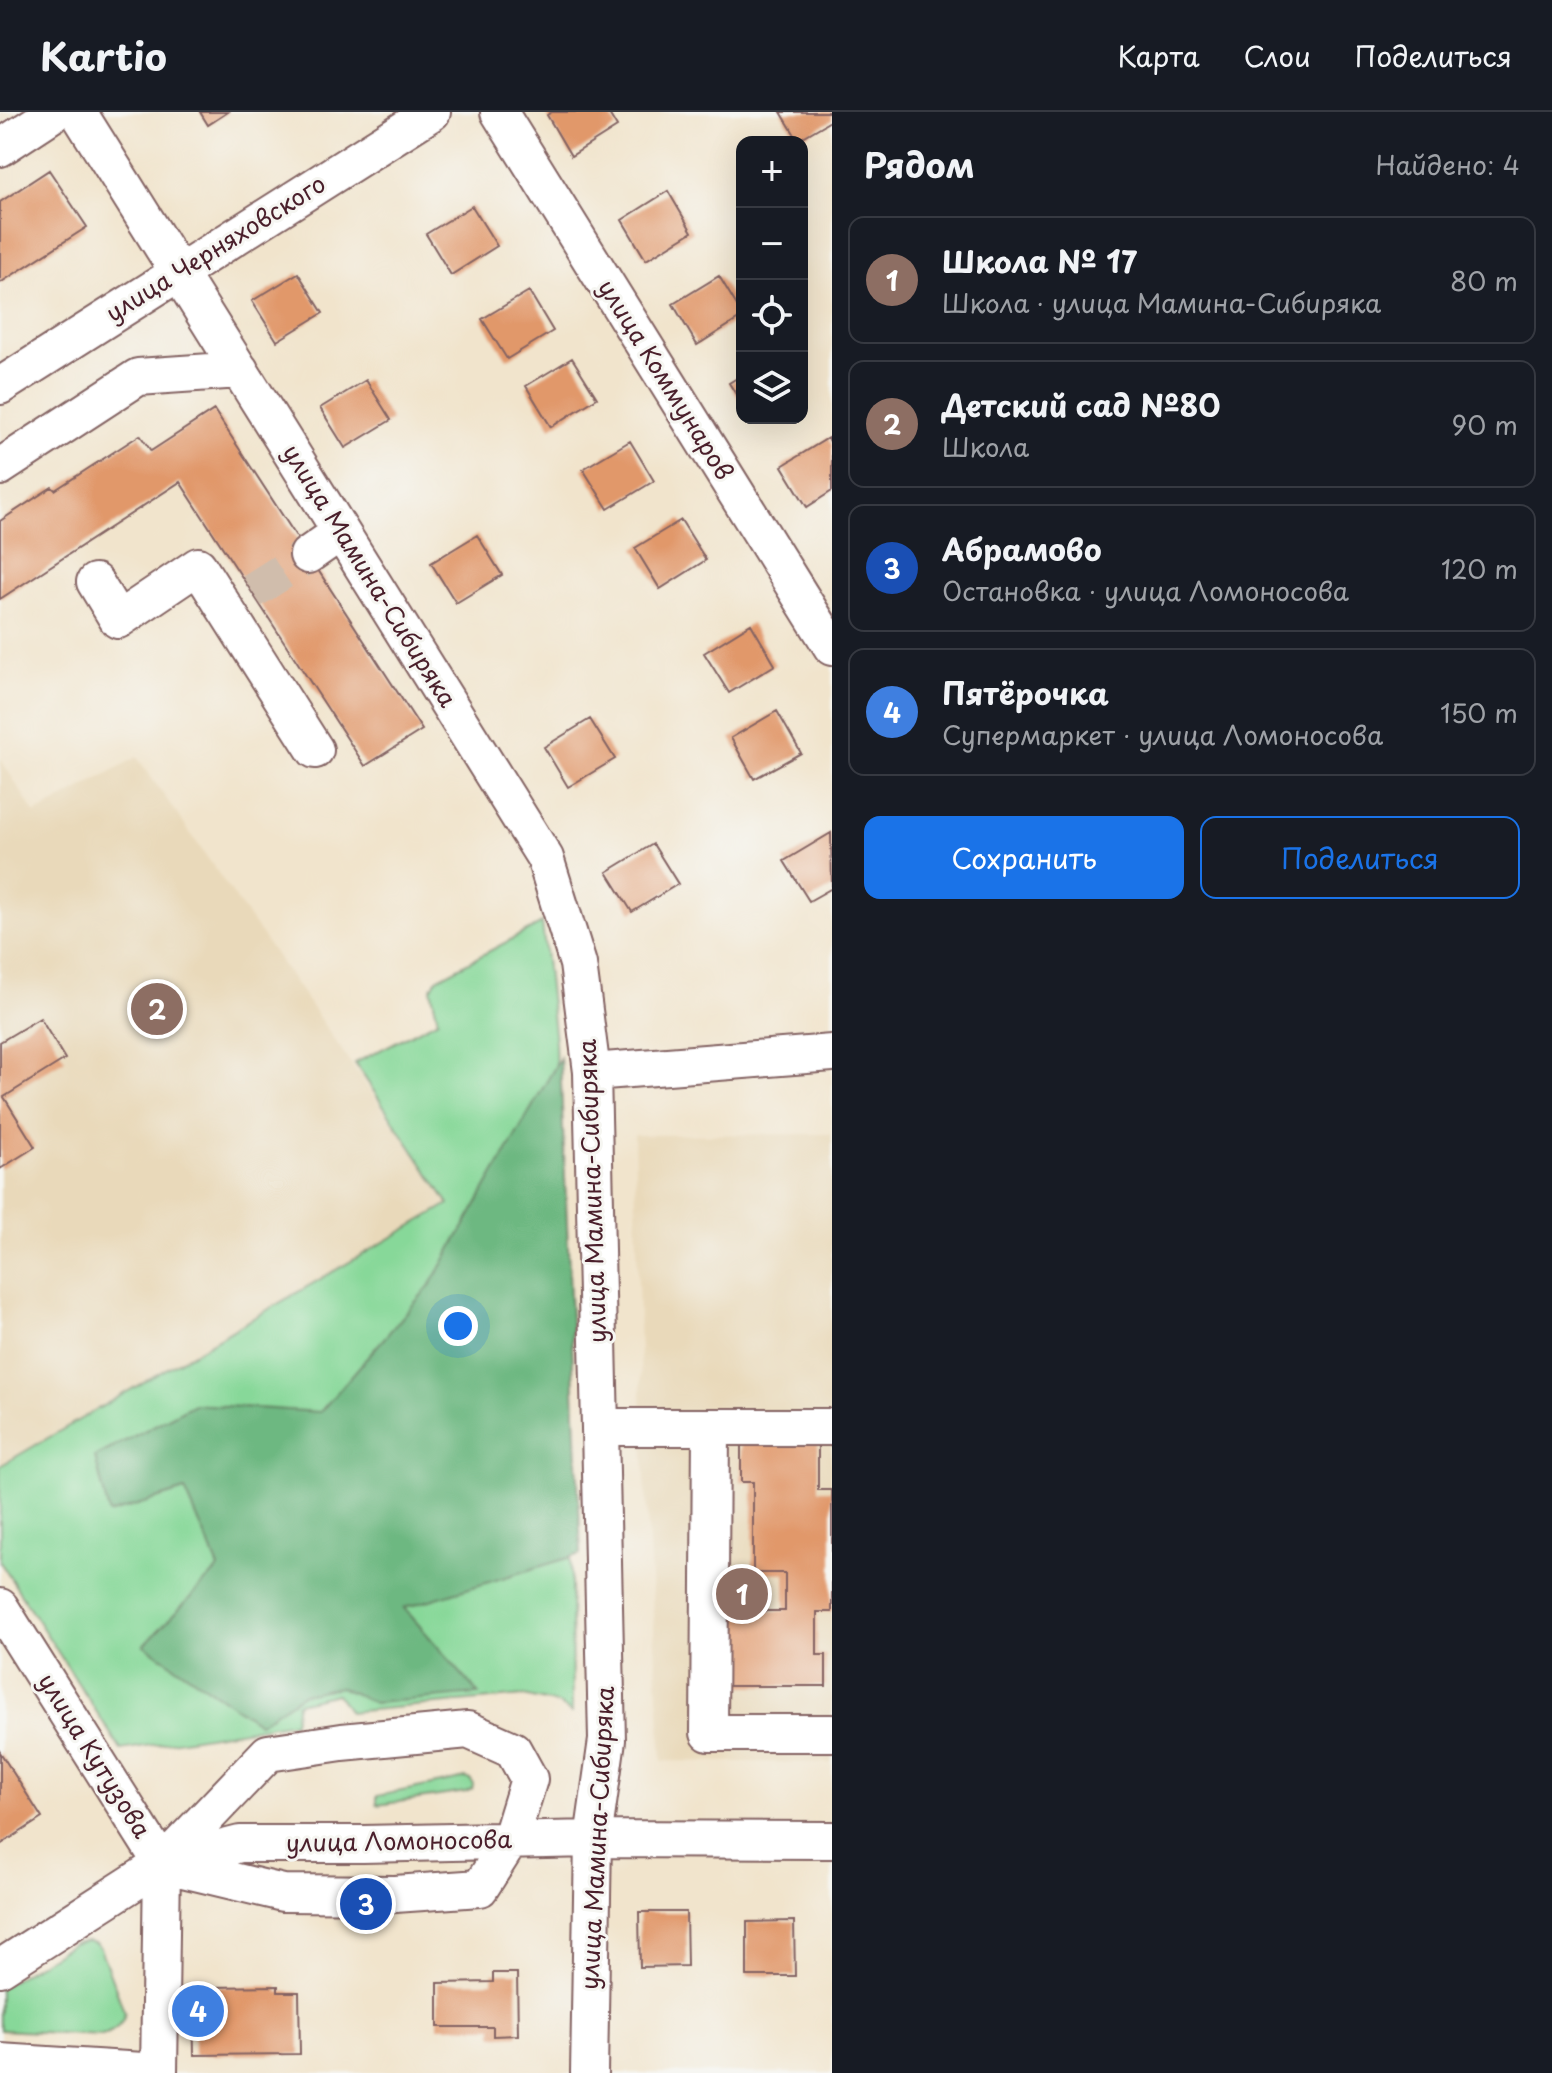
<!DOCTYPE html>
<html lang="ru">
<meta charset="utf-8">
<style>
:root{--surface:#171b24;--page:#20242c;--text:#f1f3f6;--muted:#9ea1a6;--line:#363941;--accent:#1a73e8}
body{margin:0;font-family:"Playpen Sans",sans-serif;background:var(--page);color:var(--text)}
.controls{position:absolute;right:24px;top:24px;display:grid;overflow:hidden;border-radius:16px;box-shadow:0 8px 32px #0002}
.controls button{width:72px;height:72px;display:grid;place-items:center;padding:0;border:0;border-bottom:2px solid var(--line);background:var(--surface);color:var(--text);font:40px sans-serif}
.you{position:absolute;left:458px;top:1214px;width:28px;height:28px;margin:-20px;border:6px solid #fff;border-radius:50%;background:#1a73e8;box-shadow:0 0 0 12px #1a73e833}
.badge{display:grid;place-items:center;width:52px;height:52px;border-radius:50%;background:var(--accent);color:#fff;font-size:26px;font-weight:700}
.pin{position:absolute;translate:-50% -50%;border:4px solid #fff;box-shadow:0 2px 8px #0006}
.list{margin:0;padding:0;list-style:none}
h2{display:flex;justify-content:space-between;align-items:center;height:104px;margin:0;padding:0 32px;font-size:34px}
h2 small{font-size:26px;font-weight:400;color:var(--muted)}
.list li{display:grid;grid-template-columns:52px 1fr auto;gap:24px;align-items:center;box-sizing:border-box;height:128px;margin:0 16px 16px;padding:0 16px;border:2px solid var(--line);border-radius:16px}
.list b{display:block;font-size:30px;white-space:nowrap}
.list p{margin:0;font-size:26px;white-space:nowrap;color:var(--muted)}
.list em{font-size:26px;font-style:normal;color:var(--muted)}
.actions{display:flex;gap:16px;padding:24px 32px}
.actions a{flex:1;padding:18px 0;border:2px solid var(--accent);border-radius:16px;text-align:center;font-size:28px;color:var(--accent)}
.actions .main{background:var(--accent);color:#fff}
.icon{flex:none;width:44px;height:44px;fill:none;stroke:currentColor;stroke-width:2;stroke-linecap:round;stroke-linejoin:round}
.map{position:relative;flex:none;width:832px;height:1961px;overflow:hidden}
header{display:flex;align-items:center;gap:48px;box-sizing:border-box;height:112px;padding:0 40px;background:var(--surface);border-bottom:2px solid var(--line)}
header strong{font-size:38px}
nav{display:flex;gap:44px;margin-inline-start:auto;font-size:28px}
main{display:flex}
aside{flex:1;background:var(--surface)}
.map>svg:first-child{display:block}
.built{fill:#e9d9ba}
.green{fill:#87d899;stroke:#687c62;stroke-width:2}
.forest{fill:#6db881;stroke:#5c6c56;stroke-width:2}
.building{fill:#e1986b}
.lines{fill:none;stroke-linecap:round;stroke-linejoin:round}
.minor-tunnel{stroke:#d0bdac;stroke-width:36;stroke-dasharray:36 18;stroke-linecap:butt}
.minor-casing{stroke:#846463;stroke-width:40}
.minor{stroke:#fff;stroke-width:36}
.labels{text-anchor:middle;stroke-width:6;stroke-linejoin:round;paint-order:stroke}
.street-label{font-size:24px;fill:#4a1f2b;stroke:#f6f6f2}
</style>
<header>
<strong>Kartio</strong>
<nav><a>Карта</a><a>Слои</a><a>Поделиться</a></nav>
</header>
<main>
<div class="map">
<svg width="832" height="1961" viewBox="0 0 832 1961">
<rect width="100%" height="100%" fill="#f6f6f2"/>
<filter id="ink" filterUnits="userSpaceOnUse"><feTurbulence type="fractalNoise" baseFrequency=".0125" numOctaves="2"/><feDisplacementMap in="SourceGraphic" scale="16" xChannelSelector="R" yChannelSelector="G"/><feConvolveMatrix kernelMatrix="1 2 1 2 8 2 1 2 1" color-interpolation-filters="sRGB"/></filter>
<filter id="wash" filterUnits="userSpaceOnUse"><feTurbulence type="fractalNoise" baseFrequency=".006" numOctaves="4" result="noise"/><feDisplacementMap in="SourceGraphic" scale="32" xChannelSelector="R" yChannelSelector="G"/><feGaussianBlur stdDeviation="1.8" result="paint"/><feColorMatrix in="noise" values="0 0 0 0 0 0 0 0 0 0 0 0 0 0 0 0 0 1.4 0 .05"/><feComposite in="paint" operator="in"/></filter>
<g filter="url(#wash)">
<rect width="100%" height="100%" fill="#f1e4cc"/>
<path class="built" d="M137,645l312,447 -40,30 -409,232v-708l35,56z
M832,1022v629l-170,-2 -20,-334 -8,-292z"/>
<path class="green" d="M542,811l13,119 16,536 1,135 -14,-9 -34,-8 -175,16 -12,-18 -40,9 -3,19 -173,28 -121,-188v-96l449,-262 -94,-141 83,-43 -7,-31 6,-10z
M466,1666l5,2 2,5 -1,4 -6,3 -89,13v-9z
M87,1829l8,2 5,5 25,65c-3,13 -11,19 -23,22l-102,-5v-42l73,-45z"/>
<path class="forest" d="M560,946l21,496 -177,54 75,86 -105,9 -34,-16 -37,7 -44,29 -115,-78 75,-77 -34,-78 -76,24 -14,-57 99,-53 126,8 112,-129z"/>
<g id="blocks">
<path class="building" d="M200,0h28l-20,13z
M552,0h56l9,15 -46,29 -24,-41z
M781,0h51v8l-34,20z
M49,58l38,57 -87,56v-81z
M668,79l24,41 -46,28 -24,-40z
M472,94l25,40 -46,29 -25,-41z
M298,161l25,40 -46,28 -25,-40z
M719,164l23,38v3l-45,28 -24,-41z
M529,179l24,40 -46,28 -25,-40z
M572,246l25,40 -46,29 -25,-41z
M742,263v29l-13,-21z
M366,268l25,40 -46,28 -25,-40z
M214,298l208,320 -57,36 -185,-284 -180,117v-78l52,-34 3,3 85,-55 11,16z
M828,326l4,7v46l-25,16 -25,-41z
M630,329l24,40 -46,28 -25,-40z
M681,408l25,40 -46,29 -25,-41z
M477,423l25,40 -46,28 -25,-40z
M751,512l24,41 -46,28 -25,-40z
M777,599l24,42 -47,26 -23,-41z
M590,607l25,40 -47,28 -24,-40z
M831,721l1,55 -23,13 -25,-40z
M653,732l25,40 -46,28 -25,-40z
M40,906l25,41 -61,38 31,50 -35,22v-127z
M741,1331h77v47h14v122h-15v43h9v31h-105v-87h40v12h24v-38h-32v-91h-12z
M0,1640l42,66 -42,27z
M639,1800h47l1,54 -47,1z
M794,1809l1,55h-48v-54z
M493,1861h24l1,62 -25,1v-9h-55v-44l55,-1z
M278,1874v6h21l1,62 -106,1 -1,-58h15v-10z"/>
</g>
</g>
<g filter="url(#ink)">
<use href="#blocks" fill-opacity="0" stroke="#846463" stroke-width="2"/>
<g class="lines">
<path class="minor-tunnel" d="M252,479l56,-36"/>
<defs>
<path id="minor" d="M78,0l467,746 33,106 14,108 15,668 -14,99 -4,234
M499,0l333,535
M0,36l55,-36
M0,274l432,-274
M0,355l138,-90 102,-7
M308,443l33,-23
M95,470l23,38 80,-54 117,184
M592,960l240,-19
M601,1315h110
M832,1315h-121l-2,306h123
M0,1495l162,257
M0,1856l162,-104 78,-20h123l230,-5 239,1
M0,1950l159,10 3,-208 106,-111 74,-11 126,-12 45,20 16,29 -19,62 -30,47 -85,6 -112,-1 -121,-29"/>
</defs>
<use href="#minor" class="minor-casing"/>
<use href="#minor" class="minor"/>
</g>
</g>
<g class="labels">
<g class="street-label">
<text transform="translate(216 137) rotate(-32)" y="8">улица Черняховского</text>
<text transform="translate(665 268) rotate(58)" y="8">улица Коммунаров</text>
<text transform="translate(369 464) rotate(58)" y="8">улица Мамина-Сибиряка</text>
<text transform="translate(593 1079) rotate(-92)" y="8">улица Мамина-Сибиряка</text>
<text transform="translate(94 1644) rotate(58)" y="8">улица Кутузова</text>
<text transform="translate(598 1726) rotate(-87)" y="8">улица Мамина-Сибиряка</text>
<text transform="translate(399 1730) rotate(-1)" y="8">улица Ломоносова</text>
</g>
</g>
</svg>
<div class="controls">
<button>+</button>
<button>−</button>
<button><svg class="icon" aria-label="locate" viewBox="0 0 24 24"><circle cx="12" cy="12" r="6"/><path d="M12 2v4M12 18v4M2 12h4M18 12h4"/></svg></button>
<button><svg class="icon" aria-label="layers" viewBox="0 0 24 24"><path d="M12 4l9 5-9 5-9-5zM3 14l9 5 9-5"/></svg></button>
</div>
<div class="you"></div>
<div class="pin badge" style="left:742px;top:1482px;background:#8d6e63">1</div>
<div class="pin badge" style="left:157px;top:897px;background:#8d6e63">2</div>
<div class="pin badge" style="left:366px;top:1792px;background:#1a4fb4">3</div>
<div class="pin badge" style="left:198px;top:1899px;background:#3f7fe0">4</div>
</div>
<aside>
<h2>Рядом<small>Найдено: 4</small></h2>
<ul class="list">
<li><span class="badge" style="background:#8d6e63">1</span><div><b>Школа № 17</b><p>Школа · улица Мамина-Сибиряка</p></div><em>80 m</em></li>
<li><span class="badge" style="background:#8d6e63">2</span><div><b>Детский сад №80</b><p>Школа</p></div><em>90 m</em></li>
<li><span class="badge" style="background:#1a4fb4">3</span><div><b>Абрамово</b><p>Остановка · улица Ломоносова</p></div><em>120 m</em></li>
<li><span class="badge" style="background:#3f7fe0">4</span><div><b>Пятёрочка</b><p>Супермаркет · улица Ломоносова</p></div><em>150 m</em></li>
</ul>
<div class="actions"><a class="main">Сохранить</a><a>Поделиться</a></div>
</aside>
</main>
